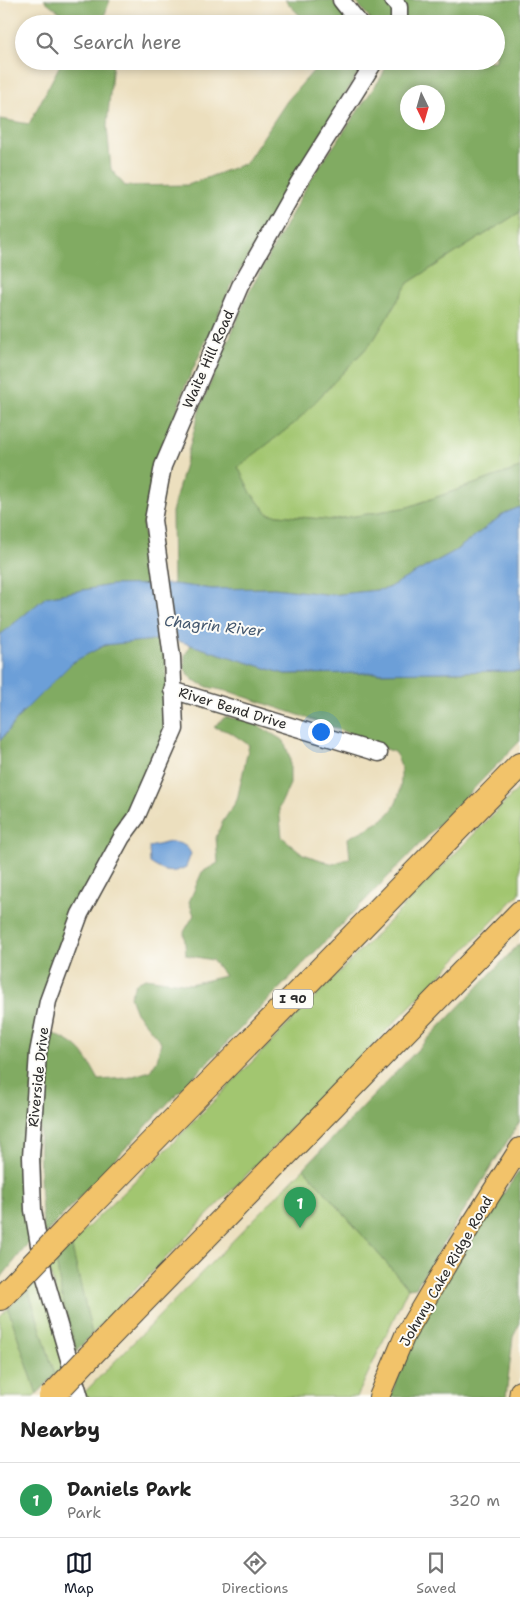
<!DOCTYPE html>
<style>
:root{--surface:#fff;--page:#f2f2f2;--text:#222;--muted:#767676;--line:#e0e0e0;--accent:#111827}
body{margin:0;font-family:"Shantell Sans",sans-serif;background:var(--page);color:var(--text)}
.compass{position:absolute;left:400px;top:85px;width:45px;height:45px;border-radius:50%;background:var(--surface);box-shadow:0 2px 8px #0003;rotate:175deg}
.you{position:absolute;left:320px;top:731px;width:18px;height:18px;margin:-12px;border:4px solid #fff;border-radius:50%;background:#1a73e8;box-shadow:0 0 0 8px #1a73e833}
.badge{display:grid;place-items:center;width:32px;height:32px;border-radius:50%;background:var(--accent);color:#fff;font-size:16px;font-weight:700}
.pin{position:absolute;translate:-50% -41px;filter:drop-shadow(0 1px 2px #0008)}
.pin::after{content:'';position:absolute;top:26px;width:18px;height:15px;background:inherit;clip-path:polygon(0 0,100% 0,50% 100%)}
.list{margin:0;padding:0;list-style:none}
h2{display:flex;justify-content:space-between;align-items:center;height:65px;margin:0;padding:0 20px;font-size:21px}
h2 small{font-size:16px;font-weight:400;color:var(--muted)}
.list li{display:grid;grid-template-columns:32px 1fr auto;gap:15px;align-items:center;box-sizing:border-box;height:75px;padding:0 20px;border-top:1px solid var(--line)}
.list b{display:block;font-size:19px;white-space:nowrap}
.list p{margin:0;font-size:16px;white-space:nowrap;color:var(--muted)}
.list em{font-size:16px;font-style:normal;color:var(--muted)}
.icon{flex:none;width:28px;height:28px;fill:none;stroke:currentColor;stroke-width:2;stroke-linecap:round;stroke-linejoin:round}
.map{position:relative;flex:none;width:520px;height:1397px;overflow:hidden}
.search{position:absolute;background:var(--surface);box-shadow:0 2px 8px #0003;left:15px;right:15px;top:15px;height:55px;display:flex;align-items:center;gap:12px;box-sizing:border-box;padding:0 18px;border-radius:28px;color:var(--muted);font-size:19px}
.sheet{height:140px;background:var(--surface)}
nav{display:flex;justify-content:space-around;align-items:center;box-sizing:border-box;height:70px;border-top:1px solid var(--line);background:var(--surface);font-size:14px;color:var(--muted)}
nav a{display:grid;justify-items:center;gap:2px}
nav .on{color:var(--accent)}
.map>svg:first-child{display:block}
.green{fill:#a2c670;stroke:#66784e}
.forest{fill:#81ab62;stroke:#566b46;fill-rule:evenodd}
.water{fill:#6c9fd8;stroke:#4c6582}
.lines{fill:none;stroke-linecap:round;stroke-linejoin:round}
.minor-casing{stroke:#484641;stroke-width:19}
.major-casing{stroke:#484641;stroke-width:22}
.highway-casing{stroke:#484641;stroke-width:26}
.minor{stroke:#fff;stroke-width:16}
.major{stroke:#f2c36a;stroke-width:20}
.highway{stroke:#f2c36a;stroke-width:24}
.highway-bridge-casing{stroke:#484641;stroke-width:26;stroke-linecap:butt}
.highway-bridge{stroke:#f2c36a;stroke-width:24}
.labels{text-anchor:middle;stroke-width:4;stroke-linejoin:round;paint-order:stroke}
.shield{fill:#fdfcf7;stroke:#6a6a68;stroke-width:1}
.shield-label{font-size:12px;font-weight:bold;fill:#2b2b2b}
.street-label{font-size:14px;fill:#2b2b2b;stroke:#fdfcf7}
.water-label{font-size:15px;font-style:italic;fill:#455970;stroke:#fdfcf7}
</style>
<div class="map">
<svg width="520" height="1397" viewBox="0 0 520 1397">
<rect width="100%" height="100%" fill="#fdfcf7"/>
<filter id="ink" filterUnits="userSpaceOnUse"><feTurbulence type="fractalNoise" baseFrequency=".02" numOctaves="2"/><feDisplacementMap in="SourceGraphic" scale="10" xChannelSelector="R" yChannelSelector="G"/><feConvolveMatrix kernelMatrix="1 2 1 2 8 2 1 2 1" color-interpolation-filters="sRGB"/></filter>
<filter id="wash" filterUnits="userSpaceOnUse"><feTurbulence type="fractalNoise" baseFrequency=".0096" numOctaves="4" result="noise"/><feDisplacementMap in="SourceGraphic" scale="20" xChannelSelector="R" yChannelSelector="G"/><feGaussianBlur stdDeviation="1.12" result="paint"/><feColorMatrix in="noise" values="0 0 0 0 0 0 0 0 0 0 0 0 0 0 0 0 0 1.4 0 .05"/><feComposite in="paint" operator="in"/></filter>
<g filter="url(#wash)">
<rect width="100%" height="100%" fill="#ecdfbe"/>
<path class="green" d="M520,212v256l-112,39 -76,13 -64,-6 -17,-21 -13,-26 58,-45 77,-81 35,-58z
M520,787v106l-428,441 -21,-90 96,-95z
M304,1168l104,120 -51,109h-277z
M56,1260l6,37 15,54 -5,6 -23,-90z
M41,1274l24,91 -10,10 -27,-86z
M8,1308l29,86 -3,3h-34v-81z"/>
<path class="forest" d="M44,0h66l-5,14 2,10h-42l-4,-11z
M285,0h47l19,24h-43z
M355,0h165v212l-112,71 -35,58 -77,81 -58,45 13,26 17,21 64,6 76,-13 112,-39v39l-15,6 -50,38 -69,38 -54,6 -58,-7 -62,1 -39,-5 -1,-72 28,-104 48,-114 61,-112 73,-106 6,-15h108v-37h-122zM408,92h30v30h-30z
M62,61h51l-6,65 4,43 14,17 63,-1 58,-22 41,-62 35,-40h43l-132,221 -50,109 -40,134 6,60h-38l-65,12 -46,38v-516l29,5z
M164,639l7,88 -128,274 -11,238 -32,40v-538c22,-29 70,-89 107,-96 18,-4 38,-3 57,-6z
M191,645l94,29 235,-3v70l-351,361 -125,133c-7,-68 -6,-136 6,-203 31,14 33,19 49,48l28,-2 23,-7 7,-11 4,-18 -26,-31 -5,-15 6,-13 9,-5 45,6 35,-8 -13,-16 -26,-5 -2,-23 10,-17 -5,-13 13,-30 16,-9 -2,-26 6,-14 15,-23 12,-55 -19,-13 -16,-5 11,-10 26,4 33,20 6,17v26l-11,24 3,29 21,17 30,10 17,-6 -2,-20c31,-16 52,-21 53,-60 0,-11 0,-17 -7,-26l-66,-27 -97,-33 -23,-5 -15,-7 -9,-12 1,-13z
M520,943v178l-104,166 -8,1 -104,-120z
M520,1170v153l-7,14 -7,60h-116l27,-67 47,-80z
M71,1244l21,90 -15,17 -15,-54 -6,-37z
M28,1289l27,86 -18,19 -29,-86z"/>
<path class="water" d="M520,507v164l-235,3 -110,-34 -11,-1 -59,6 -32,17 -51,51 -22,28v-106l46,-38 65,-12 62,-1 39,5 62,-1 58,7 54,-6 69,-38 50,-38z
M170,842c10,1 17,2 21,12l-5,13c-16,8 -22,5 -36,-4l-1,-16z"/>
</g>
<g filter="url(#ink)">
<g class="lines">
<defs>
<path id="minor" d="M341,0l19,24
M393,0l6,7v17
M172,690l207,63
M80,1397l-36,-123 -11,-64 -2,-53 7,-104 10,-52 32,-87 42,-77 14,-19 39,-89 -3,-72 -19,-137 10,-54 77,-180 59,-104 76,-121"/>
<path id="major" d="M379,1397l26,-62 46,-78 69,-109
M519,1397l1,-6"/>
<path id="highway" d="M65,1231l455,-466
M0,1298l17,-17
M90,1356l430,-443"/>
</defs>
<use href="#minor" class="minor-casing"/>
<use href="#major" class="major-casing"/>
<use href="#highway" class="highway-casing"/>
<use href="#minor" class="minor"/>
<use href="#major" class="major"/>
<use href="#highway" class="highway"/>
<defs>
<path id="highway-bridge" d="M17,1281l48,-50
M51,1397l39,-41"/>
</defs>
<use href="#highway-bridge" class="highway-bridge-casing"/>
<use href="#highway-bridge" class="highway-bridge"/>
</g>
</g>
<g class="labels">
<rect class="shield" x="273" y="989.5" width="40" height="19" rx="4"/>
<g class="shield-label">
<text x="293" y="1003">I 90</text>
</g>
<g class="street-label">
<text transform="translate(208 359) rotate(-66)" y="5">Waite Hill Road</text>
<text transform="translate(233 708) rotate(17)" y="5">River Bend Drive</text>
<text transform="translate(38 1077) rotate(-84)" y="5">Riverside Drive</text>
<text transform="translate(446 1271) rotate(-60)" y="5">Johnny Cake Ridge Road</text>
</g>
<g class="water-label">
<text transform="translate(214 626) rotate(6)" y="5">Chagrin River</text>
</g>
</g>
</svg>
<svg class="compass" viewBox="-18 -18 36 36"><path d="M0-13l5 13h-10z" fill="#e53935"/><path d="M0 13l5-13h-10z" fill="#767676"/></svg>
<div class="you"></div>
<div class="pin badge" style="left:300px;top:1228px;background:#2e9e5b">1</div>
<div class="search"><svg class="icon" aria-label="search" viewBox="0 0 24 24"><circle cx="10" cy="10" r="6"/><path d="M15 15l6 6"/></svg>Search here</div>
</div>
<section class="sheet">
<h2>Nearby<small></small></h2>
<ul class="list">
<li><span class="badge" style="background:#2e9e5b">1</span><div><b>Daniels Park</b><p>Park</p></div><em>320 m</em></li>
</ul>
</section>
<nav>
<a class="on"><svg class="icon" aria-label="map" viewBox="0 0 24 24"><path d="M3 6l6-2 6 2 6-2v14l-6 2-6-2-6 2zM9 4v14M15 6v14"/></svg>Map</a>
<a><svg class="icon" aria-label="directions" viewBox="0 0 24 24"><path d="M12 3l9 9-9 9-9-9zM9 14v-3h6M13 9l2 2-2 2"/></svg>Directions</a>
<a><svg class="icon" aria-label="saved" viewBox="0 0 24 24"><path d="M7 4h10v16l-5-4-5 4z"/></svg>Saved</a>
</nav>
